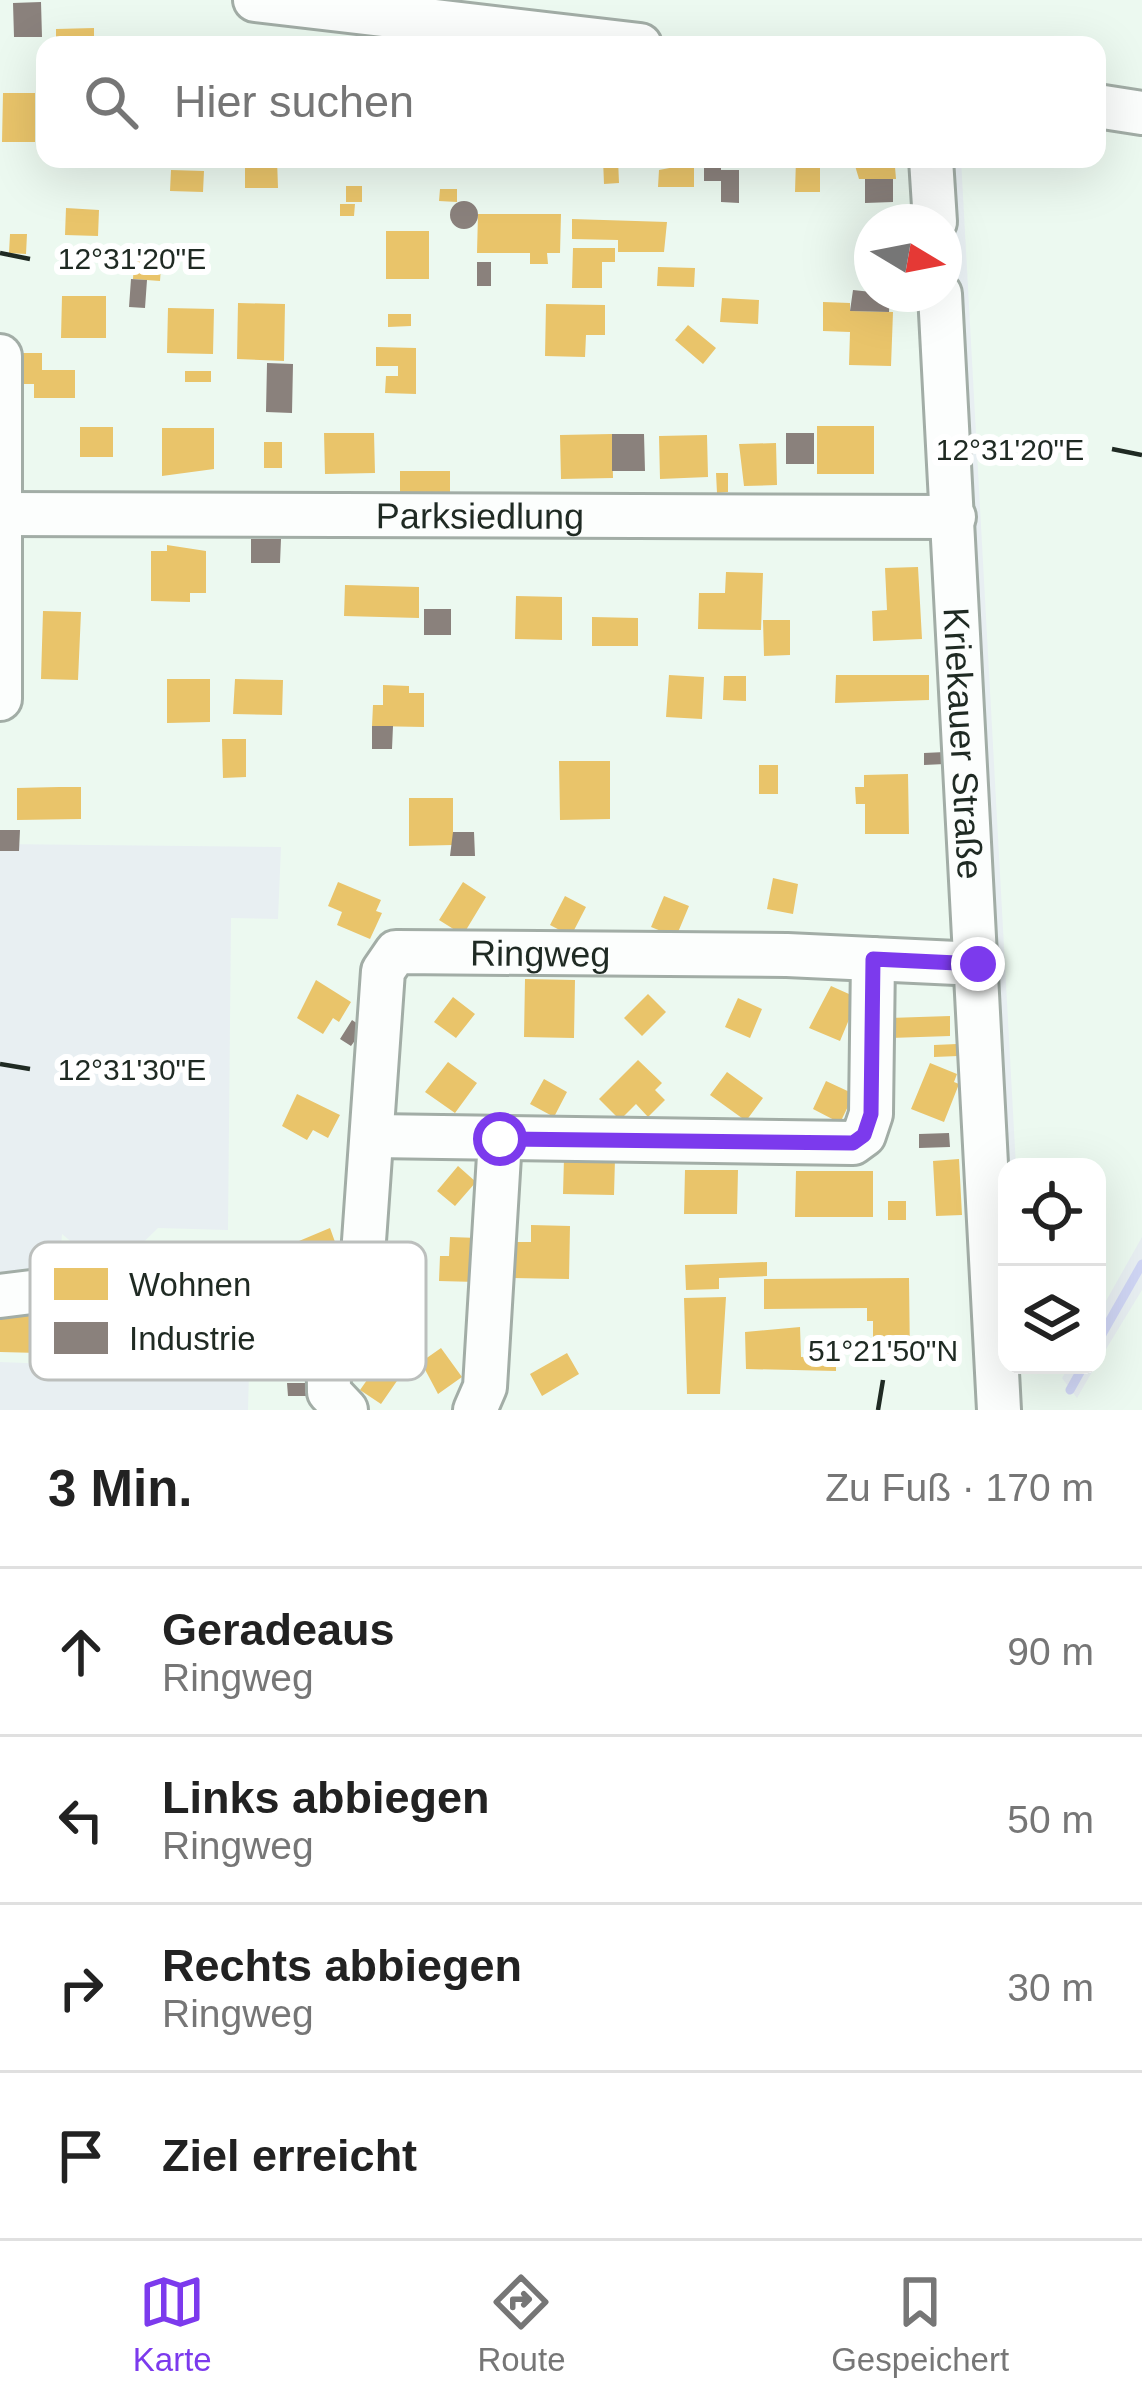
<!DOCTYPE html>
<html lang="de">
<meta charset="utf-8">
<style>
:root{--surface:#fff;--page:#f2f2f2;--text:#222;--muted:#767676;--line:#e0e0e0;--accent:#7c3aed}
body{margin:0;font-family:Helvetica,sans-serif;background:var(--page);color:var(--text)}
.controls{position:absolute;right:36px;bottom:36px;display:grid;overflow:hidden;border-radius:24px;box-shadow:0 12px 48px #0002}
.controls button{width:108px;height:108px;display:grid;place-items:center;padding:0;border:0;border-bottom:3px solid var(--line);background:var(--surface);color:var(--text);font:60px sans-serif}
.compass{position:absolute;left:854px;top:204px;width:108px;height:108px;border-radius:50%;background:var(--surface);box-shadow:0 12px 48px #0002;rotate:100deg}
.stop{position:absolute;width:36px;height:36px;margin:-27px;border:9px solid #7c3aed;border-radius:50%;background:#fff}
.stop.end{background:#7c3aed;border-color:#fff;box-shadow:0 3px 12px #0008}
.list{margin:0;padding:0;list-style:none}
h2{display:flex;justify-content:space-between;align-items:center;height:156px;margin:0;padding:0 48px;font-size:51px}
h2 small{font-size:39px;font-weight:400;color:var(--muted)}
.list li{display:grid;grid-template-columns:78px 1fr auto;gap:36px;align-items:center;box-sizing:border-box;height:168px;padding:0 48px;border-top:3px solid var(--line)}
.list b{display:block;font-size:45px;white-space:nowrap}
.list p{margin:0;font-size:39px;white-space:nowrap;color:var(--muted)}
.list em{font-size:39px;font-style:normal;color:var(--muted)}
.icon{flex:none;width:66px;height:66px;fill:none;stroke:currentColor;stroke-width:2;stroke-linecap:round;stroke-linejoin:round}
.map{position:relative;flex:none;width:1142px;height:1410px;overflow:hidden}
.search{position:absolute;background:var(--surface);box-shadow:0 12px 48px #0002;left:36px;right:36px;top:36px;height:132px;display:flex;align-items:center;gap:30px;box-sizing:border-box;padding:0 42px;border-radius:24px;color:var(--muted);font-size:45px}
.sheet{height:828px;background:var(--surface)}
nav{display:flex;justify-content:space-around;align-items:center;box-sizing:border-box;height:168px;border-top:3px solid var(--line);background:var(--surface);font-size:33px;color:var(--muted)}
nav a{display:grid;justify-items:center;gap:6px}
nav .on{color:var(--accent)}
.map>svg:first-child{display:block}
.green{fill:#e8eff2}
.homes{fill:#e9c46a}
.industry{fill:#8a817c}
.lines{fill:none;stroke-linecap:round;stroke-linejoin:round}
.stream{stroke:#cfd5f4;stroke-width:9}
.minor-casing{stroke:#a2ada6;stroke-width:48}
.minor{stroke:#fcfefd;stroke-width:42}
.route{stroke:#7c3aed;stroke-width:15}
.ticks{fill:none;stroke:#1f2a23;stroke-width:4.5}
.labels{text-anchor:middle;stroke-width:12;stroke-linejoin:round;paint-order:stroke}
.street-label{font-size:36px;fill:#1f2a23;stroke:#fff}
.key{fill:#fff;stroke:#bcbfbd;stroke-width:3}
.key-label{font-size:33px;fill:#1f2a23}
.ticks-label{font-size:30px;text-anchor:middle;fill:#1f2a23;stroke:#fff;stroke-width:12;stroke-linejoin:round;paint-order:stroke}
</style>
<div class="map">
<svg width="1142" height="1410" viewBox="0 0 1142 1410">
<rect width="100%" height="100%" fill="#ecf9f0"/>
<path class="green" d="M942,159h19l55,1008h-9l-18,-204z
M0,844l281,3 -3,72 -47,-1 -3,312 -70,-2 -33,32 -38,-5 -25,-21 -3,41 -59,7z
M1142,1237v53l-45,74v-47z
M0,1362l249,10 -1,38h-248z
M1070,1365h26l-19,33 -15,-20z"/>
<path class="homes" d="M94,28v17h-38v-16z
M3,93h32v49h-33z
M245,159h32l1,29h-33z
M507,159h33v9l-34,-2z
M603,159h15l1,24 -15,1z
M796,159h24v33h-25z
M853,159h50v7l-8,1 1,12h-37z
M680,166h14v21h-36l1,-17z
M171,170l33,1 -1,21 -33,-1z
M346,186h16v16h-16z
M440,189h17v13l-18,-1z
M340,204h15l-1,12h-14z
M66,208l33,2 -1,26 -33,-1z
M478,214h83l-1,39h-13l1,11h-18v-11h-53z
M572,219l95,3 -3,30h-46v-12l-46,-1z
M386,231h43v48h-43z
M10,234h17l-1,20 -17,-1z
M573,248h42v14h-13v26h-30z
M135,250l27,2 -2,29 -27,-2z
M658,267l37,1 -1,19 -37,-1z
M62,296h44v42h-45z
M722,298l37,2 -1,24 -38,-2z
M823,302l27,1v8l43,1 -2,54 -42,-1 1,-33 -27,-1z
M238,303l47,1 -1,57 -47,-2z
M546,304l59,1v30h-19l-1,22 -40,-1z
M168,308l46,1 -1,45 -46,-1z
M388,314h23v12l-23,1z
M688,325l28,23 -13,16 -28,-24z
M376,347l40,1v46l-31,-1 1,-17h12v-10h-22z
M21,353h21v17h33v28h-41v-14h-14z
M185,371h26v11h-26z
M817,426h57v48h-57z
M80,427h33v30h-33z
M162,428h52v41l-52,7z
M324,433h50l1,40 -50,1z
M612,434l1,44 -52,1 -1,-44z
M707,435l1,42 -48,2 -1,-43z
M264,442h18v26h-18z
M776,443l1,42 -33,1 -5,-42z
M400,471h50v24h-50z
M716,473h12v19l-11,1z
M167,545l39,6v42h-16v9l-39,-1v-50h16z
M918,567l4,72 -49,2 -1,-30 15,-1 -2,-42z
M726,572l37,1 -2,57 -63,-1 1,-36h26z
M345,585l74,2v31l-75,-2z
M516,596l46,1v43l-47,-1z
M43,611l38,1 -3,68 -37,-1z
M592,617l46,1v28h-46z
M763,620h27v35l-26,1z
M669,675l35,2 -2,42 -36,-2z
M836,675h93v25l-94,3z
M724,676h22v25l-23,-1z
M167,679h43v43l-43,1z
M235,679l48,1 -1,35 -49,-1z
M383,685l26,1v7h15v34l-52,-1 1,-21h10z
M222,739h24v38l-23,1z
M559,761h51v58l-50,1z
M759,765h19v29h-19z
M908,774l1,60h-44v-30h-9l-1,-17h9v-12z
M59,787h22v32l-64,1v-32z
M409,798h44v47l-44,1z
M773,878l25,6 -5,30 -26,-5z
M338,882l43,18 -5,11 6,2 -12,26 -33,-14 5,-13 -14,-6z
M463,882l23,15 -23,38 -24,-15z
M565,896l21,11 -15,29 -21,-11z
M664,896l25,10 -13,31 -25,-10z
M525,979l50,1 -1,58 -50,-1z
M316,980l35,22 -12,20 -6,-4 -10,16 -26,-16z
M831,986l27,12 -18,43 -31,-13z
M648,994l18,18 -24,24 -18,-18z
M453,997l22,17 -19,24 -22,-16z
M738,998l24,11 -12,29 -25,-11z
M950,1016v20l-60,2 -1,-20z
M957,1044l1,12 -24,1v-12z
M638,1060l24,23 -7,7 10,10 -17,17 -12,-13 -16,16 -21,-21z
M448,1062l29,21 -22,30 -30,-21z
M930,1063l27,11 -3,8 5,2 -15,38 -33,-13z
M727,1072l36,26 -17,23 -36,-26z
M544,1079l23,13 -13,25 -24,-13z
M826,1081l28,13 -14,29 -27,-14z
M297,1094l43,21 -12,23 -15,-8 -6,10 -25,-14z
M564,1158l51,1 -1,36 -51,-1z
M959,1159l3,56 -26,1 -3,-55z
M458,1166l18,16 -21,24 -18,-15z
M685,1170h53l-1,44h-53z
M796,1171h77v46h-78z
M888,1201h18v19h-18z
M531,1225l39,1 -1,53 -57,-1v-36h19z
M330,1228l9,25 -31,12 -9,-24z
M450,1237l29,1 -2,44 -38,-1 1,-25h9z
M767,1262v14l-48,2v11l-33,1 -1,-25z
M89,1277h44l-1,26h23l1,53 -156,-4v-38l89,2z
M909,1278l1,83h-37v-40h-6v-13l-103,1v-30z
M726,1297l-6,97h-33l-3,-96z
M800,1327l1,30 35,-1v15l-90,-2 -1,-37z
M441,1348l21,29 -24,17 -17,-32z
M567,1353l12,21 -37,22 -12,-22z
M379,1363l20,15 -18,26 -21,-14z"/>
<path class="industry" d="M41,2l1,35h-28l-1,-34z
M704,159h17v11h18v33l-18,-1v-21h-17z
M865,179h28v23l-28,1z
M450 215a14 14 0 1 1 28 0a14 14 0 1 1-28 0Z
M477,262h14v24h-14z
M131,279l16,1 -2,28 -16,-1z
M853,290l37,4 -1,18 -39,-1z
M267,363l26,1 -1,49 -26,-1z
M786,433h28v31h-28z
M612,434h32l1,37h-33z
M251,539h30l-1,24h-29z
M424,609h27v26h-27z
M372,726h21l-1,23h-20z
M945,752v12l-21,1v-12z
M0,830h20l-1,21h-19z
M453,832h21l1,24h-25z
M352,1020l12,8 -13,18 -11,-7z
M949,1133l1,14 -31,1v-14z
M287,1383h21l1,13h-21z"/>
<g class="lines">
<path class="stream" d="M1097,1343l45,-79
M1070,1390l14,-25"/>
<defs>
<g id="minor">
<path d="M255,0l385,45"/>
<path d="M1097,106l45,7"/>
<path d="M931,159l4,63"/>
<path id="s1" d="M940,294l59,1116"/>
<path d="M0,356v343"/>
<path id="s2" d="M0,514l954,3"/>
<path d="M374,1136l479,7 11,-8 7,-21 2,-155"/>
<path d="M0,1296l72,-9"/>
<path id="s3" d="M346,1410l-17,-18 -1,-79 11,-26 24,-32 20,-284 13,-19 391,3 191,9"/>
<path d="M475,1410l10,-23 15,-248"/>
</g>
</defs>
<use href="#minor" class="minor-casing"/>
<use href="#minor" class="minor"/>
</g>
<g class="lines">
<path class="route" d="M500,1139l353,4 11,-8 7,-21 2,-155 105,5"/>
</g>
<path class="ticks" d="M0,253l30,6M1112,449l30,6M0,1064l30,5M878,1410l5,-30"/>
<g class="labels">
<g class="street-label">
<text dy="13" stroke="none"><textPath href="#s2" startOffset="480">Parksiedlung</textPath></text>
<text dy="13" stroke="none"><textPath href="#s1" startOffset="450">Kriekauer Straße</textPath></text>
<text dy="13" stroke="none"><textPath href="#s3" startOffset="624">Ringweg</textPath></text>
</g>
</g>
<rect x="30" y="1242" width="396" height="138" rx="18" class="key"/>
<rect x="54" y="1268" width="54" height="32" fill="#e9c46a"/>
<rect x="54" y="1322" width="54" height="32" fill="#8a817c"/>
<g class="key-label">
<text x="129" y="1296">Wohnen</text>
<text x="129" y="1350">Industrie</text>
</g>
<g class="ticks-label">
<text x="132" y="269">12°31'20"E</text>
<text x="1010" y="460">12°31'20"E</text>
<text x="132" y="1080">12°31'30"E</text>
<text x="883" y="1361">51°21'50"N</text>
</g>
</svg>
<div class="controls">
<button><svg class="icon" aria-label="locate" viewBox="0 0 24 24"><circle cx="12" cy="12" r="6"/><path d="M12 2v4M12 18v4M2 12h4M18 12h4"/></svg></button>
<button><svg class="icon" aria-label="layers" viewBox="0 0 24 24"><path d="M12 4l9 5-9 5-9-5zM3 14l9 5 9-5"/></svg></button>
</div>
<svg class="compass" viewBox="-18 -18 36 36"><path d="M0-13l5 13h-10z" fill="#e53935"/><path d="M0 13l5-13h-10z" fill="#767676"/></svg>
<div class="stop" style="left:500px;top:1139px"></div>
<div class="stop end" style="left:978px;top:964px"></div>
<div class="search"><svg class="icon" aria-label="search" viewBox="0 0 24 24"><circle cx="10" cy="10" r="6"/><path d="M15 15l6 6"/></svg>Hier suchen</div>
</div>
<section class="sheet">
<h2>3 Min.<small>Zu Fuß · 170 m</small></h2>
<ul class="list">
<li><svg class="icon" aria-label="ahead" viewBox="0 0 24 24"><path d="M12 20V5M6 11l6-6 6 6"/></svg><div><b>Geradeaus</b><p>Ringweg</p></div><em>90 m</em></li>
<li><svg class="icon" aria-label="left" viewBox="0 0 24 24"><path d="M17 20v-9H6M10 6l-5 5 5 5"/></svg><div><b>Links abbiegen</b><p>Ringweg</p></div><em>50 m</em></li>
<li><svg class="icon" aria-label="right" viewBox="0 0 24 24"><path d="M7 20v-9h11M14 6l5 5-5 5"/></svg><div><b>Rechts abbiegen</b><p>Ringweg</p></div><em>30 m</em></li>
<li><svg class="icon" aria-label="arrive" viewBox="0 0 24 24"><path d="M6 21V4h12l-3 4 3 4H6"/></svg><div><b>Ziel erreicht</b></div></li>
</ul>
</section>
<nav>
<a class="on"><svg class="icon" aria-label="map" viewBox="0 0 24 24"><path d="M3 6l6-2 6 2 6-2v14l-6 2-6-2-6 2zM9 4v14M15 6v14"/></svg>Karte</a>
<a><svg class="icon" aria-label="directions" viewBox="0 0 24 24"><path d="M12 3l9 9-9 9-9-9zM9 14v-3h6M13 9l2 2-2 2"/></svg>Route</a>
<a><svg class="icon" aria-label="saved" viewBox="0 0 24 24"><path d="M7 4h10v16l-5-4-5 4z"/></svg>Gespeichert</a>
</nav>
